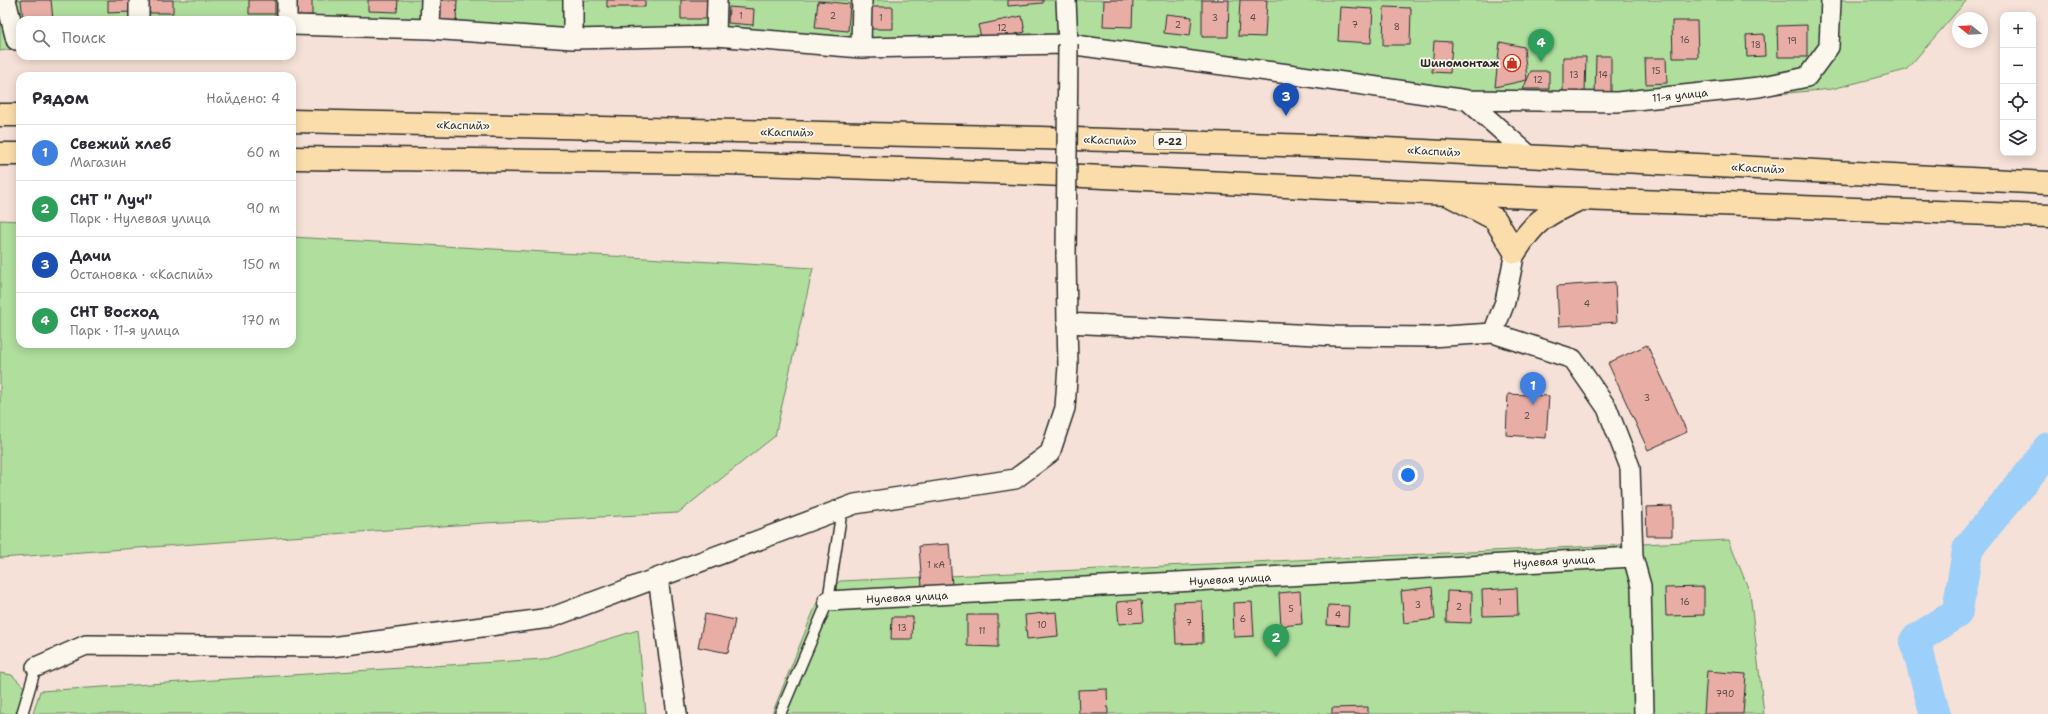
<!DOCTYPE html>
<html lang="ru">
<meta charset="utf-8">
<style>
:root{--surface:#fff;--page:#f2f2f3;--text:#2b2b33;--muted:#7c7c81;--line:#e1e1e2;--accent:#7c3aed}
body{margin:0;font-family:"Shantell Sans",sans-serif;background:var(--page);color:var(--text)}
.controls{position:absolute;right:12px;top:12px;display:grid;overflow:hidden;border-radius:8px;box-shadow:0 2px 10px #0003}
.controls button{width:36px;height:36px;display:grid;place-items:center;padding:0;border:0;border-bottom:1px solid var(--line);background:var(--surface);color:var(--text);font:20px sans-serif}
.compass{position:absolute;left:1952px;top:12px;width:36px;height:36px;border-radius:50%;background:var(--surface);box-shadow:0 2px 10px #0003;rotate:288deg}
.you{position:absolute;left:1408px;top:475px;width:14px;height:14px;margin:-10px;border:3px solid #fff;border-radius:50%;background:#1a73e8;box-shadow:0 0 0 6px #1a73e833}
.badge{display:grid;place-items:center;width:26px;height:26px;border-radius:50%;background:var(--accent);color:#fff;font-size:13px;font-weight:700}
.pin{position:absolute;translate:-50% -33px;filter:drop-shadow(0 1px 2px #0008)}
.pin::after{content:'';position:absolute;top:21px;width:14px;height:12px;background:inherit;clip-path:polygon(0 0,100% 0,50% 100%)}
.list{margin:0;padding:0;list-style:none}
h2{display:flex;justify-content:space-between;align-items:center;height:52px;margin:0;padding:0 16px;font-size:17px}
h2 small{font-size:13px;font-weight:400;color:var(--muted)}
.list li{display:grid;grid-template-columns:26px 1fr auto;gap:12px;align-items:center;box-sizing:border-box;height:56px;padding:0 16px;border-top:1px solid var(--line)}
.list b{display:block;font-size:15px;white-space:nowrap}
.list p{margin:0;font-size:13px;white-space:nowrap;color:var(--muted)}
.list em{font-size:13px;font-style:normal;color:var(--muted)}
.icon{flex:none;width:22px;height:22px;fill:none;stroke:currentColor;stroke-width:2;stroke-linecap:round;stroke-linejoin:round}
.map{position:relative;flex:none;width:2048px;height:714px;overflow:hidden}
.search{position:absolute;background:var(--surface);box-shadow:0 2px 10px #0003;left:16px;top:16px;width:280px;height:44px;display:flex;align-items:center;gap:10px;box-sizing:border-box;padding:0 14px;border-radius:12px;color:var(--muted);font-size:15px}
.panel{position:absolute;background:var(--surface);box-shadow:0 2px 10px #0003;left:16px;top:72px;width:280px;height:276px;border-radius:12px}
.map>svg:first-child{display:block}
.green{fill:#afde9d;stroke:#6d8464}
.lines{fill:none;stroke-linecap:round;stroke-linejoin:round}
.river{stroke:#9ccff9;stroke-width:31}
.building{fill:#e8aea6;stroke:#2b2b2b}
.lane-casing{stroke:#2b2b2b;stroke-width:13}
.street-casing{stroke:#2b2b2b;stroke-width:22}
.highway-casing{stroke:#2b2b2b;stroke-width:25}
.lane{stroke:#fbf7ec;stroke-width:10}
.street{stroke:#fbf7ec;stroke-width:19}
.highway{stroke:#fbddab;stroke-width:22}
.street-bridge-casing{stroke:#2b2b2b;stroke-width:22;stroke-linecap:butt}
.street-bridge{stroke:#fbf7ec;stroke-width:19}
.labels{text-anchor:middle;stroke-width:3.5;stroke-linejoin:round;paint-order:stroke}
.number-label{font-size:9px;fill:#5a4c4a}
.shield{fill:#fbf7ec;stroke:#696865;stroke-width:1}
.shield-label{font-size:10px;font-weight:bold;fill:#2b2b2b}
.poi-label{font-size:11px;font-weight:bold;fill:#2b2b2b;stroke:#fbf7ec;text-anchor:end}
.street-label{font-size:11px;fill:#2b2b2b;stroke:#fbf7ec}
</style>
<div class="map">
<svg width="2048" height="714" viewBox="0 0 2048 714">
<rect width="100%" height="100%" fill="#f5e1d7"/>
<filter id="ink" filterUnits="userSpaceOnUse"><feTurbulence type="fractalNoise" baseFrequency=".025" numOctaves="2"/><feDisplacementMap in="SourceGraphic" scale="8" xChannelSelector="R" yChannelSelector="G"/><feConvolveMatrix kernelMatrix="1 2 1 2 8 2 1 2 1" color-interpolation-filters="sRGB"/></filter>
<g filter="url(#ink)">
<path class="green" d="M0,0h1967l-61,70 -74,19 -210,19 -531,-58 -799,-30h-272v28l-20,3z
M0,220l20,1v123h272v-107l521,31 -38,168 -97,77 -194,10 -484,35z
M1729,540l21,53 14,121h-992l46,-114 22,-19z
M638,630l8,84h-613l7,-23 503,-32z
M0,673l12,2 21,21 -5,18h-28z"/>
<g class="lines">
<path class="river" d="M1935,714l-20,-74 42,-27 11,-65 75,-91 5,-9"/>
</g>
<path class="building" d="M21,0h30l2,20h-30z
M108,0h22v12l-22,1z
M148,0h25v13h-25z
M249,0h26v14h-26z
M296,0h16v15l-16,1z
M368,0h30l-1,12 -29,-1z
M439,0h18l-1,24 -18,-1z
M607,0h38v7h-38z
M681,0h26v19h-26z
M1008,0h35v3l-35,3z
M1104,0h29l-1,27 -29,-1z
M1202,0h27l-1,37h-26z
M1240,0h27l-2,37 -27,-1z
M818,1l32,3 -2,27 -33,-3z
M729,7l25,2 -1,16 -25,-2z
M869,7h24v22h-24z
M1340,7l33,2 -2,34 -33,-2z
M1384,7l27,1 -1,37h-27z
M1166,14l26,3 -2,19 -26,-3z
M1022,16l3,16 -43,9 -4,-16z
M1672,21h25l1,37h-25z
M1807,25v32h-29l-1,-31z
M1764,34l1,22 -18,1 -1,-22z
M1434,41l18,1 -2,31 -18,-1z
M1500,42l24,5 3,33 -32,7z
M1596,56h15v38h-16z
M1563,57h23l-1,35h-22z
M1645,58h21l1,25 -21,1z
M1531,71h18v18h-26z
M1615,282l2,40 -58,4 -2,-40z
M1647,345l40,87 -39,18 -40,-87z
M1508,394l41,2 -3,42 -40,-3z
M1672,506v30h-25l-1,-29z
M949,544l3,41 -30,2 -3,-41z
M1432,587l3,32 -31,4 -3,-32z
M1704,587v28l-38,1 -1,-28z
M1517,588l1,27 -35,1 -1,-26z
M1300,591l2,33 -21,2 -2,-33z
M1447,591l25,1 -1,31 -25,-1z
M1141,600l2,22 -24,2 -2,-22z
M1202,601l1,42 -27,1 -2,-42z
M1252,602l2,34 -20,1 -1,-34z
M1328,605l21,1 -1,20 -21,-1z
M1056,612l2,24 -31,3 -2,-24z
M705,614l30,6 -7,33 -30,-6z
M967,615h31v32l-31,-1z
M892,617h21l-1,22h-21z
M1707,671l39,3 -3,40h-39z
M1107,689l1,25h-29l-1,-24z
M1368,707v7h-36v-6z"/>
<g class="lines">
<defs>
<path id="lane" d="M22,714l14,-47
M780,714l48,-113 14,-92"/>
<path id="street" d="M6,0l10,40
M1066,0l2,44
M139,20v-20
M287,20v-20
M292,25l138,4 143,10 143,-3 145,12 207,-4 220,30 179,26 150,2 142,-15 48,-10 22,-30 2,-47
M430,29l1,-29
M716,36l1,-36
M573,39v-39
M861,48l1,-48
M1467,100l63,56
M1515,252l-10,50 -12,31 80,26 34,49 23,59 3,90 8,29 3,128
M1066,255l1,68 269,13 94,1 63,-4
M658,578l19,136
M828,601l805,-44
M36,667l50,-22 245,2 219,-29 305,-114 160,-25 35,-26 15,-45 3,-42 -1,-43"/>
<path id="highway" d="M0,115h20
M292,121l748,17 307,9 701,36
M0,154h20
M292,158l435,5 315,11 405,20 601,22
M1451,196l44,23 20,33c19,-30 29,-37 61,-51"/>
</defs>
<use href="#lane" class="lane-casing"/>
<use href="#street" class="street-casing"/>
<use href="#highway" class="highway-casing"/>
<use href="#lane" class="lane"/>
<use href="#street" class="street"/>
<use href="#highway" class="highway"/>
<defs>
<path id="street-bridge" d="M1066,255l2,-211"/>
</defs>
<use href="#street-bridge" class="street-bridge-casing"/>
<use href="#street-bridge" class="street-bridge"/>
</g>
</g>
<defs>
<symbol id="shop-ring" viewBox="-11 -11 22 22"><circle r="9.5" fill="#fbf7ec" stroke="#c8321e" stroke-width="1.5"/><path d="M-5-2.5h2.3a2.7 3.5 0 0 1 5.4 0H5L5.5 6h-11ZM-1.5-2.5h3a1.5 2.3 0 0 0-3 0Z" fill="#c8321e"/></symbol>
</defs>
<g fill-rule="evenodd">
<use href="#shop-ring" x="1502" y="53" width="20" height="20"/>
</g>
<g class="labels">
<g class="number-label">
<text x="741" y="19">1</text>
<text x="833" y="19">2</text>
<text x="881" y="21">1</text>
<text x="1215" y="21">3</text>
<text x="1253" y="21">4</text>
<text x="1178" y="28">2</text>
<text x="1355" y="28">7</text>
<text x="1397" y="30">8</text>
<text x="1002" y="31">12</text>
<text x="1685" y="43">16</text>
<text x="1792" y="44">19</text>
<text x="1756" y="48">18</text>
<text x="1656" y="74">15</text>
<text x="1574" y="78">13</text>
<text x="1603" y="78">14</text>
<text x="1538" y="83">12</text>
<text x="1587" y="307">4</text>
<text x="1647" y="401">3</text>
<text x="1527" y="419">2</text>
<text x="936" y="568">1 кА</text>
<text x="1500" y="605">1</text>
<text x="1685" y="605">16</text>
<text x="1418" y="608">3</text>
<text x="1459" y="610">2</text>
<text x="1291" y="612">5</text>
<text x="1130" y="615">8</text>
<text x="1338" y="618">4</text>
<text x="1243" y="622">6</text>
<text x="1189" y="626">7</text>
<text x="1042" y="628">10</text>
<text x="902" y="631">13</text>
<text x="982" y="634">11</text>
<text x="1725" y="697">790</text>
</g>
<rect class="shield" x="1154" y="133" width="32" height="16" rx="3"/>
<g class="shield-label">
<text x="1170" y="145">Р-22</text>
</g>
<g class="poi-label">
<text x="1499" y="67">Шиномонтаж</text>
</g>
<g class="street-label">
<text transform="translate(1680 95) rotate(-6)" y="4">11-я улица</text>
<text transform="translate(463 125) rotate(1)" y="4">«Каспий»</text>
<text transform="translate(787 132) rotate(1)" y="4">«Каспий»</text>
<text transform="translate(1110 140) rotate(2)" y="4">«Каспий»</text>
<text transform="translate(1434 151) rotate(3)" y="4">«Каспий»</text>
<text transform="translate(1758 168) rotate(3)" y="4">«Каспий»</text>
<text transform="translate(1554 561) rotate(-3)" y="4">Нулевая улица</text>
<text transform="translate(1230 579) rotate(-3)" y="4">Нулевая улица</text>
<text transform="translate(907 597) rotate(-3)" y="4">Нулевая улица</text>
</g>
</g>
</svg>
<div class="controls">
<button>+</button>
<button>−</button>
<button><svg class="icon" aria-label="locate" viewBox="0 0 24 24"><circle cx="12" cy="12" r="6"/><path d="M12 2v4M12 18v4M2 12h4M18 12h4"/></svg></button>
<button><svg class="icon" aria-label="layers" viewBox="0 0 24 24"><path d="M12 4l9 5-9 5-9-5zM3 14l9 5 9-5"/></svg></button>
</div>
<svg class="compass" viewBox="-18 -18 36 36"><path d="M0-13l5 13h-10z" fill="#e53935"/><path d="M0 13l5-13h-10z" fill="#7c7c81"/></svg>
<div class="you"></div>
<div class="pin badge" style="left:1533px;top:405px;background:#3f7fe0">1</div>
<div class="pin badge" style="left:1276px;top:657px;background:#2e9e5b">2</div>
<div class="pin badge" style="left:1286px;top:116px;background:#1a4fb4">3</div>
<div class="pin badge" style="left:1541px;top:62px;background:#2e9e5b">4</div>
<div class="search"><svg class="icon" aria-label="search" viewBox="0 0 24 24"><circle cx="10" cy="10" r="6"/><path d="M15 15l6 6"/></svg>Поиск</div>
<section class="panel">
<h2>Рядом<small>Найдено: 4</small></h2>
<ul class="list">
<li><span class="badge" style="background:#3f7fe0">1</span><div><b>Свежий хлеб</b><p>Магазин</p></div><em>60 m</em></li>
<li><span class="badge" style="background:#2e9e5b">2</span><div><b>СНТ &quot; Луч&quot;</b><p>Парк · Нулевая улица</p></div><em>90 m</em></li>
<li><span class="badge" style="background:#1a4fb4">3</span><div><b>Дачи</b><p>Остановка · «Каспий»</p></div><em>150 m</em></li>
<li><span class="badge" style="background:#2e9e5b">4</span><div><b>СНТ Восход</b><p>Парк · 11-я улица</p></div><em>170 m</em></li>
</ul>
</section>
</div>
